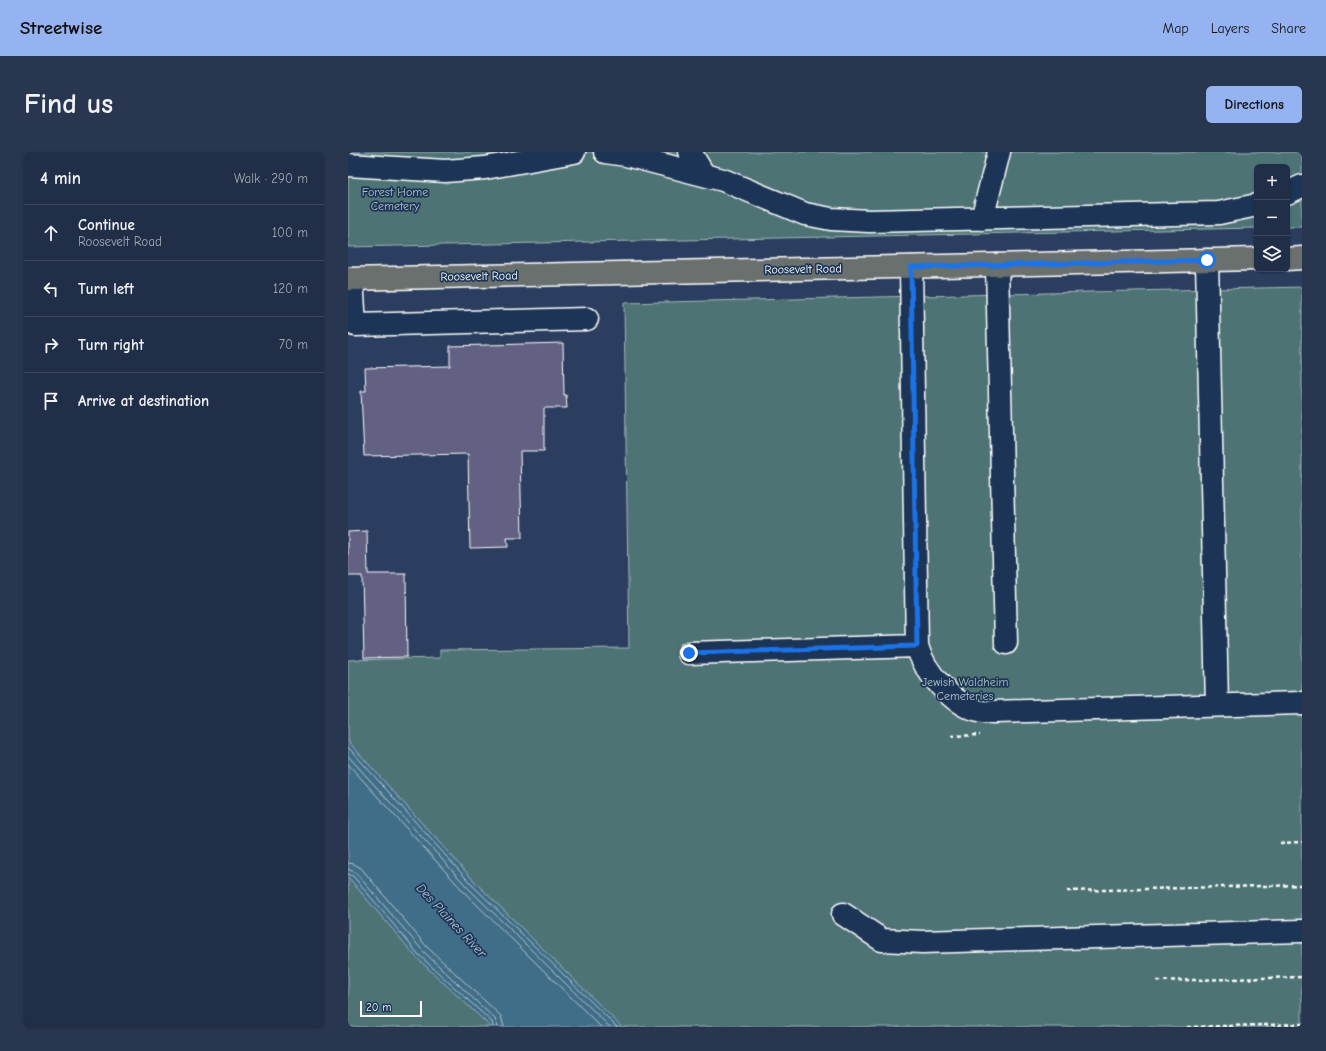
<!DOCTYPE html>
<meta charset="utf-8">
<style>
:root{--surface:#202e48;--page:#28364f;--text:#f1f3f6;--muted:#a2a8b4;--line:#3d4a60;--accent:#95b2f1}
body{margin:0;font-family:"Comic Neue",sans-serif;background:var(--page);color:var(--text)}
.controls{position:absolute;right:12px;top:12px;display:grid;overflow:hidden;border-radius:6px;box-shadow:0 1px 3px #0004}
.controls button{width:36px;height:36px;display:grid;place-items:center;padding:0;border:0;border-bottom:1px solid var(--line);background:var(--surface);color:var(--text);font:20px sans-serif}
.scale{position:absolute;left:12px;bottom:10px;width:62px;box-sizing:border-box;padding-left:4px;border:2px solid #fff;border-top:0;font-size:11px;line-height:14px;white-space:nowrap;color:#fff;-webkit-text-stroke:3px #1d3557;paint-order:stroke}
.stop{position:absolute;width:12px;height:12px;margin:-9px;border:3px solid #1a73e8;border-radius:50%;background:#fff}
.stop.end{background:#1a73e8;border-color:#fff;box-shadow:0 1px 4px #0008}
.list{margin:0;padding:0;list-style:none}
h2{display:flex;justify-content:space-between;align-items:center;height:52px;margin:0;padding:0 16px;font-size:17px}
h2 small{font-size:13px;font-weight:400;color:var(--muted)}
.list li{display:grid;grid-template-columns:26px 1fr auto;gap:12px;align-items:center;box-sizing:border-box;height:56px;padding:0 16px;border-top:1px solid var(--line)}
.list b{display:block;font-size:15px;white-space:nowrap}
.list p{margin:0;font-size:13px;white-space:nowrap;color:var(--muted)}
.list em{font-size:13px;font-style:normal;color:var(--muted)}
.icon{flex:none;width:22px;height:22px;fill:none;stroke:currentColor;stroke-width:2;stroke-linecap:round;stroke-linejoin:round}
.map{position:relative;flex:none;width:954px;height:875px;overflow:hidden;border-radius:6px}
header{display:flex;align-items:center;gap:24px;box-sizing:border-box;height:56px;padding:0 20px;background:var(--accent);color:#111}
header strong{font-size:19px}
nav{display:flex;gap:22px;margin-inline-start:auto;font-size:14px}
.intro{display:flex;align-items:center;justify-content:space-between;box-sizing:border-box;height:96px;padding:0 24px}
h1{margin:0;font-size:28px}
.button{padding:10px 18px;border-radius:6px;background:var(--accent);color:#111;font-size:14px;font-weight:700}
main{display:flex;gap:24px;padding:0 24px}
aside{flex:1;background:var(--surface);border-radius:6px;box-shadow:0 1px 3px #0004}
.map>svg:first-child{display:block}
.green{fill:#4e7374;stroke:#a6b9ba}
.water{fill:#416d87;stroke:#8da7b7}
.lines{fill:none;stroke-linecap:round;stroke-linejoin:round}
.shore{stroke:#b3c5cf;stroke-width:1}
.building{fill:#626183;stroke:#fff}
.minor-casing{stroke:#fff;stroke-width:25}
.major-casing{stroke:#fff;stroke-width:25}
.path{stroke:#fff;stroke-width:2.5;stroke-dasharray:4 3;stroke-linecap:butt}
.minor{stroke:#1d3557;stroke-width:22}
.major{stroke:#6b706d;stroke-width:22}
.route{stroke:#1a73e8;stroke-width:5}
.labels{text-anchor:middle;stroke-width:3.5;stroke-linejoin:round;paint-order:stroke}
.park-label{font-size:12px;fill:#afc0c0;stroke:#1d3557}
.street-label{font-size:12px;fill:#fff;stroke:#1d3557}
.water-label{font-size:13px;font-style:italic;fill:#b3c5cf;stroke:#1d3557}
</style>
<header>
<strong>Streetwise</strong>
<nav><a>Map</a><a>Layers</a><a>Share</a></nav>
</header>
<div class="intro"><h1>Find us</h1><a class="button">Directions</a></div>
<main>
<aside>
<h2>4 min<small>Walk · 290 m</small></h2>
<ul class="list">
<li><svg class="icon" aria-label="ahead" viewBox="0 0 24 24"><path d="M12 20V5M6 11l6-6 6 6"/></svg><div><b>Continue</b><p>Roosevelt Road</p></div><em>100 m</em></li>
<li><svg class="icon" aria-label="left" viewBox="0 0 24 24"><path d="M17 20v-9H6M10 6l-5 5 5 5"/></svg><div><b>Turn left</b></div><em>120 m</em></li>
<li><svg class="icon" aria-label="right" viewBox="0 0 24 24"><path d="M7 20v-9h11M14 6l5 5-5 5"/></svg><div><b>Turn right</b></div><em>70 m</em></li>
<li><svg class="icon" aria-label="arrive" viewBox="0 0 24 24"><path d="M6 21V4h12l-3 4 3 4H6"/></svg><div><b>Arrive at destination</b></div></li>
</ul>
</aside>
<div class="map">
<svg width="954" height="875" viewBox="0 0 954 875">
<rect width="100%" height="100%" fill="#2b3e60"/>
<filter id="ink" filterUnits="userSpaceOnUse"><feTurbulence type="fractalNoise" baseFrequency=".025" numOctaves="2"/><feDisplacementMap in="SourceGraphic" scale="8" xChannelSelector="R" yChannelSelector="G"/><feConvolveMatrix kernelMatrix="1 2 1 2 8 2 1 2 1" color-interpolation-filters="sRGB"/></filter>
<g filter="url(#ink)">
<path class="green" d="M0,0h954v75h-15v-60h-30v61l-909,19z
M954,135v740h-680l-146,-144 -123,-136 -5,-7v-80l92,-2v-8l189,-2 -5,-345z
M0,725l69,81 74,69h-143z"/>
<path class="water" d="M0,588l5,7 123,136 146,144h-131l-74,-69 -69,-81z"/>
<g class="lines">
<path class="shore" d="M0,595l125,139 144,141
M0,604l121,133 141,138
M0,612l117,129 136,134
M0,711l6,1 7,4 66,79 74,69 3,11
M0,717l8,4 67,78 72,68 3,8
M0,722l5,2 66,79 73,67 1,5"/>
</g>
<path class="building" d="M215,191l1,52h2l1,13h-23v43h-24l2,87h-15l1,9 -38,1 -2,-94 -104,2 -3,-65h5l-1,-23 85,-2v-20z
M19,379l1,43h38l1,83 -43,1 -2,-82h-14v-44z"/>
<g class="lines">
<defs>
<path id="minor" d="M257,0l21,3 97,25 82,34 26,5 38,2 350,-8 38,-8
M342,0l14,23
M0,13l97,6 40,-3 89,-16
M939,41l15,-7
M634,67l17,-67
M859,108l10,445
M649,113l9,378
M563,115l6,379c7,25 35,58 61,65 5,2 10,1 15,1l309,-9
M4,127l3,46 232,-6
M341,501l228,-7
M495,762l39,26 40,2 380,-11"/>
<path id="major" d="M939,107l15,-1
M0,127l909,-20"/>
</defs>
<use href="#minor" class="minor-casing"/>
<use href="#major" class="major-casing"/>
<path class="path" d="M603,584l29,-1
M932,691l22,-1
M719,739l235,-6
M809,829l145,-4
M839,875l115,-3"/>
<use href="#minor" class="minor"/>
<use href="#major" class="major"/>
</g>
</g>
<g class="lines" filter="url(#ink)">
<path class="route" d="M341,501l228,-7 -6,-379 296,-7"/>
</g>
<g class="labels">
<g class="park-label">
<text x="47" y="44">Forest Home<tspan x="47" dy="14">Cemetery</tspan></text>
<text x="617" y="534">Jewish Waldheim<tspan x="617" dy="14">Cemeteries</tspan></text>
</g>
<g class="street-label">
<text transform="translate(455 117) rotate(-1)" y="4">Roosevelt Road</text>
<text transform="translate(131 124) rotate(-1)" y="4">Roosevelt Road</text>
</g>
<g class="water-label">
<text transform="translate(104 768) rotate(47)" y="5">Des Plaines River</text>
</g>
</g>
</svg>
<div class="controls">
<button>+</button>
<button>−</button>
<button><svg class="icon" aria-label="layers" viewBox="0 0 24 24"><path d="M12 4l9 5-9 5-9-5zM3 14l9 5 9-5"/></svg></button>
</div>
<div class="scale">20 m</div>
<div class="stop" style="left:859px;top:108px"></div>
<div class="stop end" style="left:341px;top:501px"></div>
</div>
</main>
